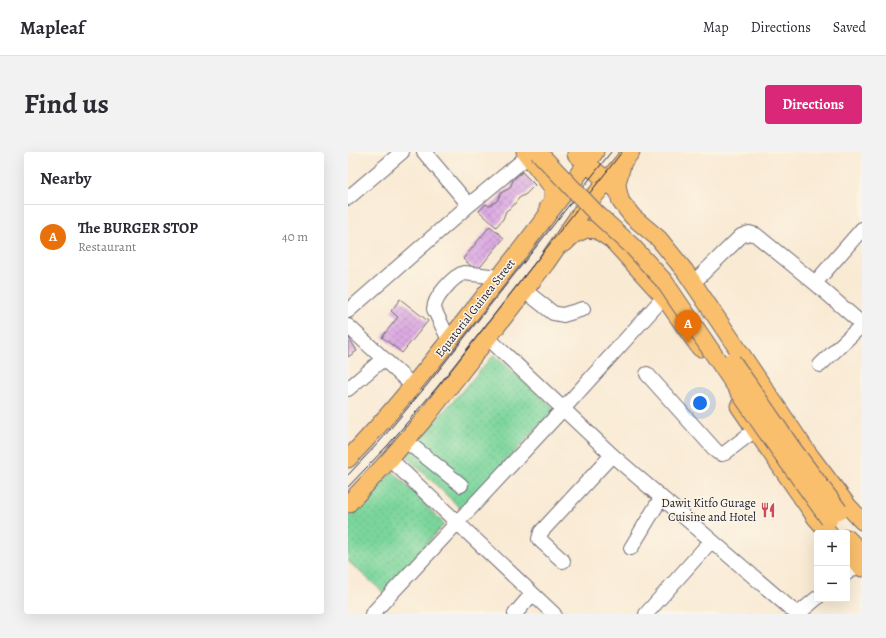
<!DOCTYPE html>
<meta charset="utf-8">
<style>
:root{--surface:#fff;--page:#f2f2f3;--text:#2b2b33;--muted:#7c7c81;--line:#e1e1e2;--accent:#db2777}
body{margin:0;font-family:Alegreya,serif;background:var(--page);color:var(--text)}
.controls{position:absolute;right:12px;bottom:12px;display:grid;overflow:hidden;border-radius:4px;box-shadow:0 4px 16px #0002}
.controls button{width:36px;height:36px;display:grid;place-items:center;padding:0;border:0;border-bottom:1px solid var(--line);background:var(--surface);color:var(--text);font:20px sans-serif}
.you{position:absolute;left:352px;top:251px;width:14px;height:14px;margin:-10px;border:3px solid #fff;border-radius:50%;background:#1a73e8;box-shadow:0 0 0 6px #1a73e833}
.badge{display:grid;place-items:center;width:26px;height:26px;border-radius:50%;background:var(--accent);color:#fff;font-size:13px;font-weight:700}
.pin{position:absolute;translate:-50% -33px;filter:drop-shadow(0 1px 2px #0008)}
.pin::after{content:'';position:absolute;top:21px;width:14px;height:12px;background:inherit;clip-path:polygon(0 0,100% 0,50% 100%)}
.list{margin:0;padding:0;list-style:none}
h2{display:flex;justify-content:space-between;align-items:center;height:52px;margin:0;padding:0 16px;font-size:17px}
h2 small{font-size:13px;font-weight:400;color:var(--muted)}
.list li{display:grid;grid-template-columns:26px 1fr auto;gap:12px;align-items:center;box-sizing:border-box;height:64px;padding:0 16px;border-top:1px solid var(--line)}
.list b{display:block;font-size:15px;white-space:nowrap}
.list p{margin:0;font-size:13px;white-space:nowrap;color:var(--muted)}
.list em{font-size:13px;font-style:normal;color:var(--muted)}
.map{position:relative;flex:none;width:514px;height:462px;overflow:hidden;border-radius:4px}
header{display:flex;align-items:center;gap:24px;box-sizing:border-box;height:56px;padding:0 20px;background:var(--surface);border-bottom:1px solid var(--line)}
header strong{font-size:19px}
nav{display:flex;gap:22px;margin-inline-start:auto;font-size:14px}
.intro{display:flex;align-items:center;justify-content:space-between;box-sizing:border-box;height:96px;padding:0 24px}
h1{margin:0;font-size:28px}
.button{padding:10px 18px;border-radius:4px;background:var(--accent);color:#fff;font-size:14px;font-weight:700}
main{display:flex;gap:24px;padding:0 24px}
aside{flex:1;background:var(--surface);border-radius:4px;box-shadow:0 4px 16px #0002}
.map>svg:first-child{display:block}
.grass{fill:url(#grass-dots);stroke:#4e7c6b}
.building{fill:url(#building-cross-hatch)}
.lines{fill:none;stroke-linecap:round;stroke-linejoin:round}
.minor-casing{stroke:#6d6871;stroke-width:16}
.major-casing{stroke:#6d6871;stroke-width:19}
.minor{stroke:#fff;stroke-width:14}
.major{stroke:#f9bf6d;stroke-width:17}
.tram{stroke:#22223b;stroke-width:1}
.major-bridge-casing{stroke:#6d6871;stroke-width:19;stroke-linecap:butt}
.major-bridge{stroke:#f9bf6d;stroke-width:17}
.labels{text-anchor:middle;stroke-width:3;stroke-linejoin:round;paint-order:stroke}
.street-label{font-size:12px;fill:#22223b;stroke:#fcf5e5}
.poi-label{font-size:12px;fill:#22223b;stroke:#fcf5e5;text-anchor:end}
</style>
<header>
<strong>Mapleaf</strong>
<nav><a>Map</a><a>Directions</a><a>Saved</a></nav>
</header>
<div class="intro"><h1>Find us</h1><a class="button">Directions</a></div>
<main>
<aside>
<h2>Nearby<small></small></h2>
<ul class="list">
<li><span class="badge" style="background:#e8710a">A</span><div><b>The BURGER STOP</b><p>Restaurant</p></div><em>40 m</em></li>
</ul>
</aside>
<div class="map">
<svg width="514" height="462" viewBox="0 0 514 462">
<defs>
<pattern id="grass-dots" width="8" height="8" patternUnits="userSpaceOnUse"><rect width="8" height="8" fill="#7ad59b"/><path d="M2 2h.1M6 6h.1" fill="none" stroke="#69b786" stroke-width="1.8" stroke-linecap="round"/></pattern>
<pattern id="building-cross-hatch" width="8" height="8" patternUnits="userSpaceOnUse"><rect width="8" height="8" fill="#dcabe2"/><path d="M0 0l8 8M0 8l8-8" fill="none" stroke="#bc93c3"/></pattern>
</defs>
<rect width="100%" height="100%" fill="#fcf5e5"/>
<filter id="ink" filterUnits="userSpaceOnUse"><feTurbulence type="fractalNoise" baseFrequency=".025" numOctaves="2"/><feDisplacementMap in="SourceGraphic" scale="8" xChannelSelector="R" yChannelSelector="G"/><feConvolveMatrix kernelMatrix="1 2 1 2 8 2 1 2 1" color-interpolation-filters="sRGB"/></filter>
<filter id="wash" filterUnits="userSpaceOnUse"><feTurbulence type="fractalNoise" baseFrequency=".012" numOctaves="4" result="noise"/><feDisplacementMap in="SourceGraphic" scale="16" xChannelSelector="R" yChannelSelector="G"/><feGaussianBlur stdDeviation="0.9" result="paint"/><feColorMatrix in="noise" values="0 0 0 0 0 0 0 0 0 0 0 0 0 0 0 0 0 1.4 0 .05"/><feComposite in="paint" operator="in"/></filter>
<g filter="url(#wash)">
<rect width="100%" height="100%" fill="#f9ead4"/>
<path class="grass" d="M146,203l61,54 -94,100 -56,-54z
M45,319l51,53 -60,69 -36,-32v-44z"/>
<g id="blocks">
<path class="building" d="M174,20l13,13 -9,9 -7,4 -6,8 -7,5 -3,8 -7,8 -17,-16 7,-7 3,2 8,-5 4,-8 9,-5 3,-8z
M142,74l14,12 -27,33 -14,-12z
M52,147l28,22 -26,32 -20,-16 16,-20 -7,-6z
M0,184l9,15 -9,6z"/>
</g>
</g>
<g filter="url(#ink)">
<use href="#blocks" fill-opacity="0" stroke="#6d6871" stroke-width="1"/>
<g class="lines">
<defs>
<path id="minor" d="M0,46l54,-46
M121,53l59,-49
M345,131l48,-47 8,-3 7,2 59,48 47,41
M467,131l47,-54
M176,138l29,23 10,2 20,-6
M0,159l121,-106 -45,-53
M0,174l65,60
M139,185l125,118 185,159
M101,188l-15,-31c0,-11 19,-33 30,-36l35,4
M472,213l42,-40
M299,222l70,78 5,2 3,-1 30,-23
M0,237l35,-30
M58,289l55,44
M42,307l164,155
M283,396l30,-50
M215,409l-24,-22 2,-7 71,-77
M499,421l11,-8
M24,462l191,-205 101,-112
M167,462l17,-20
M298,462l65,-73
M450,462l19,-16"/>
<path id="major" d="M177,0l28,36v12l-5,8
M228,2l40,35
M274,13l-5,18 1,8 3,11 12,15 26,22 26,32 123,182 40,53 14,15
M217,91l8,-8 13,-6 11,1 15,10 52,57 36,51
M391,254l77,112 13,15
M0,307c43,-45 81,-93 119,-141 44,-55 86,-110 128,-166
M0,352l42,-45 36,-42 120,-154 36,-52 49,-59
M499,386l15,15
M499,401l15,15"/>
</defs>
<use href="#minor" class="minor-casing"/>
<use href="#major" class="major-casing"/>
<use href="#minor" class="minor"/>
<use href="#major" class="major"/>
<path class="tram" d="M0,323l32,-34 47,-56 184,-233
M0,335l40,-42 50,-59 184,-234"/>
<defs>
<path id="major-bridge" d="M190,0l58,61 36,33 32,35 99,146 66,92
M384,209l60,87 47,63"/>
</defs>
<use href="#major-bridge" class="major-bridge-casing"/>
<use href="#major-bridge" class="major-bridge"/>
</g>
</g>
<defs>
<symbol id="restaurant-bare" viewBox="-9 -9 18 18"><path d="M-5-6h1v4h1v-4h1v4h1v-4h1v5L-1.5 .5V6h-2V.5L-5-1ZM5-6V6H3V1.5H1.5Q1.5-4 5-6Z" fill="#d1495b" stroke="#fcf5e5" stroke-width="2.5" paint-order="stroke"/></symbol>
</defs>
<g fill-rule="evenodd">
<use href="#restaurant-bare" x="409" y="347" width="22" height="22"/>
</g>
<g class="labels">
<g class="street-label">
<text transform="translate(127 156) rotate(-52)" y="4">Equatorial Guinea Street</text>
</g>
<g class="poi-label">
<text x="408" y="355">Dawit Kitfo Gurage<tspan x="408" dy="14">Cuisine and Hotel</tspan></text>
</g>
</g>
</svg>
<div class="controls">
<button>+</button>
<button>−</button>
</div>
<div class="you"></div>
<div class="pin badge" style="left:340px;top:191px;background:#e8710a">A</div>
</div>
</main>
